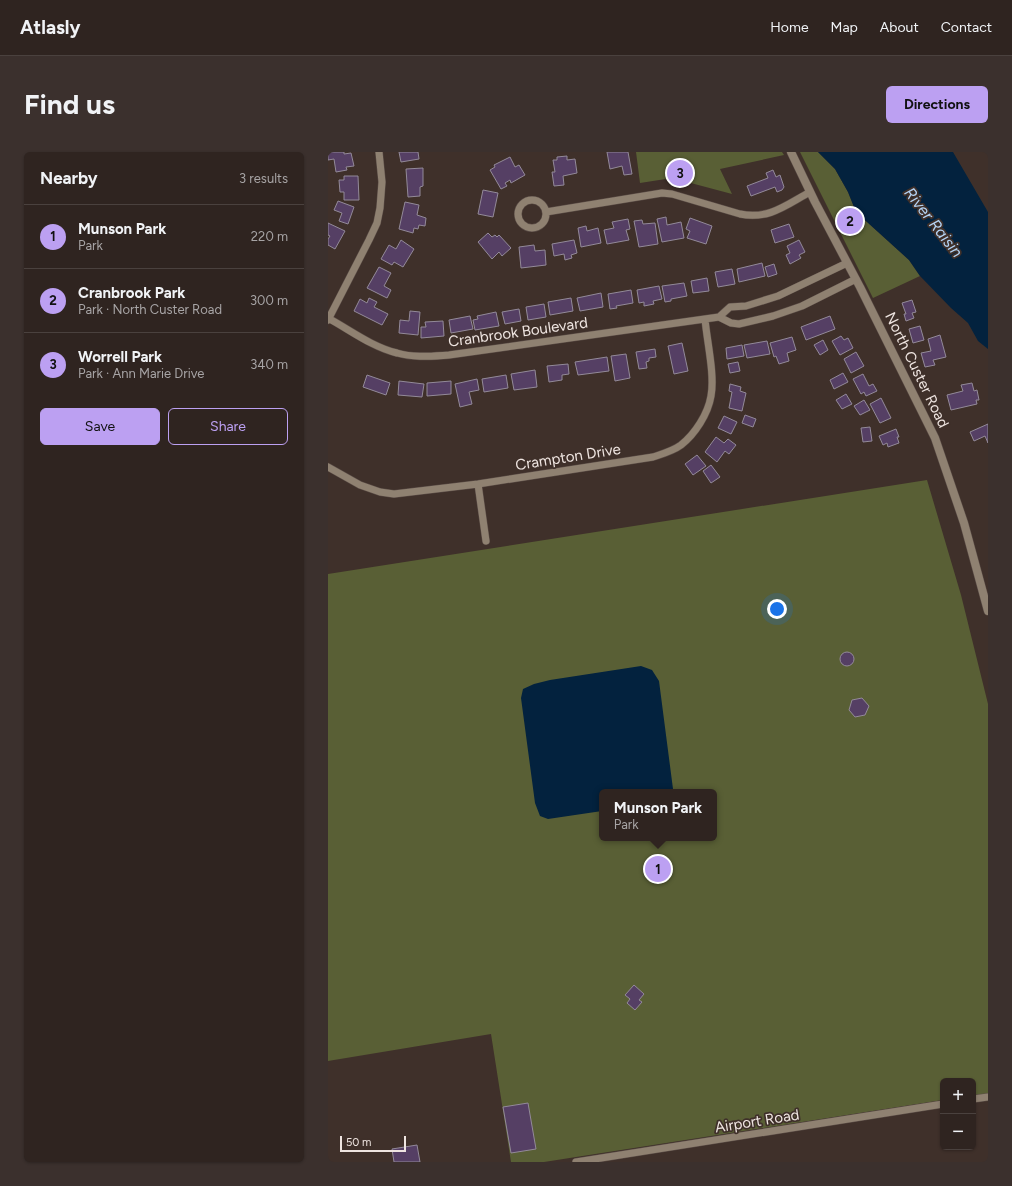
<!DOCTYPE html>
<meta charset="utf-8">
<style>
:root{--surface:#2f2420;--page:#3b302d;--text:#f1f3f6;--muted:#a7a4a5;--line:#4a413e;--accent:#bca0f2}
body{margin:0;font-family:Figtree,sans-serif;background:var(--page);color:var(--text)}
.controls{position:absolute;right:12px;bottom:12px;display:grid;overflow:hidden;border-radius:6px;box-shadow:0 1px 3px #0004}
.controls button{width:36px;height:36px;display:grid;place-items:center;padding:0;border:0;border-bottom:1px solid var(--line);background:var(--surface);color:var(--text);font:20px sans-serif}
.scale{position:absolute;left:12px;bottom:10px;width:66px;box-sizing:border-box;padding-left:4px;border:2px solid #efe5e1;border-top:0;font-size:11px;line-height:14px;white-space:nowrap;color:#efe5e1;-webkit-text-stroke:3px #3f302a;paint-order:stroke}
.you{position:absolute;left:449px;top:457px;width:14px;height:14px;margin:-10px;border:3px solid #fff;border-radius:50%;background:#1a73e8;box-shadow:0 0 0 6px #1a73e833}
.badge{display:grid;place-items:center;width:26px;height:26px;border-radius:50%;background:var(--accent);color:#111;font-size:13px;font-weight:700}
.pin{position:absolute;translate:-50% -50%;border:2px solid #fff;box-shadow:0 1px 4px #0006}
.popup{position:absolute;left:271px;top:637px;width:118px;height:52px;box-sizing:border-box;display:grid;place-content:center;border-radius:6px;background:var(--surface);filter:drop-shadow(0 1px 3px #0005);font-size:13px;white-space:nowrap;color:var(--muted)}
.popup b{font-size:15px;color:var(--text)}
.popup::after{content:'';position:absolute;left:50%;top:100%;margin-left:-8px;border:8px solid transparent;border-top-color:var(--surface)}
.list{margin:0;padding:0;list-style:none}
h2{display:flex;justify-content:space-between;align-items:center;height:52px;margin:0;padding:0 16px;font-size:17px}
h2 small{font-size:13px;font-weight:400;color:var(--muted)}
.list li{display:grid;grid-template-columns:26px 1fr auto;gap:12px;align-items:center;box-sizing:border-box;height:64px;padding:0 16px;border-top:1px solid var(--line)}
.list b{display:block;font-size:15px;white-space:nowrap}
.list p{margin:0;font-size:13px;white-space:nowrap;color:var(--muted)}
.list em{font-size:13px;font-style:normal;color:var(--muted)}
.actions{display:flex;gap:8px;padding:12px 16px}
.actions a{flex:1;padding:9px 0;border:1px solid var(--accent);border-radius:6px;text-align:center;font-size:14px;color:var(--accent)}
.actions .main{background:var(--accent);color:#111}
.map{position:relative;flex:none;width:660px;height:1010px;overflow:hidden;border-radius:6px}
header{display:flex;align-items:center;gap:24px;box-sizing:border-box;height:56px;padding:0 20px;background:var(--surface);border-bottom:1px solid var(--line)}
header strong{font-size:19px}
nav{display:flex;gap:22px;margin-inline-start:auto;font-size:14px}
.intro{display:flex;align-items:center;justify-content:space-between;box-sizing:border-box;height:96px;padding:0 24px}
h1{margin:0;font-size:28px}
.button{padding:10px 18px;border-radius:6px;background:var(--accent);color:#111;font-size:14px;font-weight:700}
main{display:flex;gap:24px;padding:0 24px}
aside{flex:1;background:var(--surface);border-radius:6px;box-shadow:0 1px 3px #0004}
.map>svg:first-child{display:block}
.green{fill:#595f35;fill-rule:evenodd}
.water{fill:#03223e}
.building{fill:#553f64;stroke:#938a99}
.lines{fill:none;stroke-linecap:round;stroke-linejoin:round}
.minor-casing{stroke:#5b4d47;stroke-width:8}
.tertiary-casing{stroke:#5b4d47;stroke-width:9}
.minor{stroke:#8f8171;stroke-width:7}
.tertiary{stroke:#8f8171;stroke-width:8}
.labels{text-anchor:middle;stroke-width:3.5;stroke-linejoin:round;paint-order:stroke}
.street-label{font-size:15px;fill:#efe5e1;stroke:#3f302a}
.water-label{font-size:16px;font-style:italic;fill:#b4d3f4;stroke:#3f302a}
</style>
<header>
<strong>Atlasly</strong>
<nav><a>Home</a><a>Map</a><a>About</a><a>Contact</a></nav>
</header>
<div class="intro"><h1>Find us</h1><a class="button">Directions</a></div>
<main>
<aside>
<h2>Nearby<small>3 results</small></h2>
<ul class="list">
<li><span class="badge">1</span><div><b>Munson Park</b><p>Park</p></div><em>220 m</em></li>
<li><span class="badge">2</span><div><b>Cranbrook Park</b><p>Park · North Custer Road</p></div><em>300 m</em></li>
<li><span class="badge">3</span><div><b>Worrell Park</b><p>Park · Ann Marie Drive</p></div><em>340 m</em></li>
</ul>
<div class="actions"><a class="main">Save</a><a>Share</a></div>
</aside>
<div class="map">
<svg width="660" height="1010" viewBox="0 0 660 1010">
<rect width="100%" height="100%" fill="#3f302a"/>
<path class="green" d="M308,0h146l2,3 -64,14 12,25 -60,-16 -32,5z
M472,0h18l17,17 13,23 8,20 53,48 11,16 -47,22z
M599,328l34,115 27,109v390l-15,2v-15h-30v19l-399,62h-33l-20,-128 -163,27v-487zM274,640h112v46h-112z"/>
<path class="water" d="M490,0h135l35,60v137l-10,-8 -10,-18 -17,-15 -31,-32 -11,-16 -53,-48 -8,-20 -13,-23z
M313,514l11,4 7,11 14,108 -1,3h-70v19l-54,8 -8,-3 -5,-13 -14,-105 2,-9 11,-5 16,-4z"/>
<path class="building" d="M0,0h16v2l7,-1 3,13 -8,1 1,3 -11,2 -2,-13 -6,1z
M71,0h19l1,7 -18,3z
M279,0h21l4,22 -8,1 -2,-9 -12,3z
M239,4v4l8,-1 2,14 -14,3 1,9 -10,1 -2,-14h3l-2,-12h4v-3z
M182,5l5,10 4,-2 6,10 -14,8 -1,-3 -5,3 2,3 -6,3 -11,-19 5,-3 -1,-2z
M95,16v18l-3,1v9l-12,1 -2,-28z
M445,18l3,7 4,-2 4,12 -2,3 -5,2 -2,-5 -24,9 -4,-10 21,-8 -2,-5z
M16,24h14l1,24h-15v-8h-4l-1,-12h5z
M155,38l15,3 -5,24 -15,-3z
M10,49l16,6 -6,17 -9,-3 3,-8 -8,-3z
M77,50l14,3 -2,10 9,3 -1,8 -6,-1 -1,4 -4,-1 -1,5 -14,-4z
M338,65l1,8 14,-3 3,16 -22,4 -5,-23z
M362,66l22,8 -6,18 -19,-6 3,-7 -4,-2z
M300,67l2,10 -4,1 3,10 -22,4 -3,-14 10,-2 -2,-6z
M314,68l1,4 12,-1 3,21 -19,3 -5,-26z
M0,71l17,8 -10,18 -7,-4v-6l2,-3 -2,-1z
M461,72l5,13 -19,6 -4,-13z
M258,74l1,5 11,-3 3,15 -20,4 -3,-19z
M160,81l4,4 3,-2 2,2 2,-2 12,13 -9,8 -3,-4 -7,7 -14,-17z
M73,88l13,9 -11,18 -9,-5 -2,3 -11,-6 8,-14 7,4z
M246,88l3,13 -6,2 1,3 -7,2 -1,-6 -10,2 -2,-12z
M471,88l6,12 -6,3 2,3 -11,6 -4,-9 4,-2 -3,-7z
M206,93l1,6 10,-1 1,15 -25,3 -2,-21z
M434,111l3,13 -26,6 -2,-13z
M446,112l3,10 -9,3 -3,-10z
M51,115l12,6 -7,13 7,4 -4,8 -20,-10z
M404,117l3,15 -17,3 -3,-15z
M379,126l2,13 -16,2 -2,-12z
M356,131l3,13 -16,3v2l-6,1 -3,-16z
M331,134l3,13 -9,2 1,3 -10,2v-4l-5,1 -2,-13z
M303,138l2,13 -17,3 1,2 -7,1 -2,-15z
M273,141l2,14 -23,4 -3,-13z
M41,146l8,4 -3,5 14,7 -6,11 -28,-14 6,-12 7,4z
M243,146l2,13 -23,4 -2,-13z
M584,148l4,12 -4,1 2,5 -8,3 -2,-7h2l-4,-11z
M216,152l2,13 -18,3 -2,-13z
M191,157l2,12 -16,3 -3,-12z
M82,159l10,1 -2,23 -19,-2 1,-13 9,1z
M168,160l3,14 -24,4 -2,-10 5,-1 -1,-3z
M142,164l3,13 -22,4 -2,-13z
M502,164l5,13 -29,11 -5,-13z
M115,169l1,15 -23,2v-11h5l-1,-5z
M592,174l4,14 -11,3 -4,-14z
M612,183l6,22 -13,3 2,5 -10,2 -4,-14 10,-2 -3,-12z
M513,184l3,4 4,-2 5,10 -13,7 -8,-14z
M464,185l4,13 -9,3 2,8 -10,3 -3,-8 -2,1 -4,-14z
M495,188l5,10 -8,5 -6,-10z
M439,189l3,13 -23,4 -3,-13z
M354,191l6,28 -14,3 -6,-28z
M414,193l2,11 -17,3 -1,-11z
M327,197l1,8 -7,1v3l-3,1 1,6 -8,1 -3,-17z
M528,200l8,14 -13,7 -7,-14z
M298,202l4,24 -15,3 -4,-25z
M279,205l2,14 -31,4 -3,-13z
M410,210l2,9 -10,2 -2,-9z
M240,212l1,10 -7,1v5l-13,2 -2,-16z
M207,218l2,17 -23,3 -3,-16z
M515,221l5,9 -14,7 -4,-9z
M535,222l6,12 4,-2 4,7 -11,5 -2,-4 -3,2 -8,-15z
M39,223l23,8 -4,12 -23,-8z
M178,223l2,13 -24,4 -2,-13z
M149,227l2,11 -10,2 3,12 -12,3 -5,-23z
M71,229l25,3 -2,13 -24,-2z
M123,229v13l-24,2v-13z
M644,231l2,8 3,-1 2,10h-3l1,4 -26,6 -4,-15 16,-4 -2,-6z
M402,232l11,3 -1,4 6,2 -4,18 -13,-3 3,-16 -3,-1z
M518,242l6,10 -10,5 -6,-9z
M553,246l10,20 -11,5 -10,-19z
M536,248l6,10 -10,5 -6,-9z
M417,263l11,4 -3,8 -11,-4z
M396,264l13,6 -6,12 -13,-6z
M660,272v19l-3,-7 -11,5 -4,-9z
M542,275l2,14 -9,1 -2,-14z
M568,277l3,8h-2l2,6 -11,4 -1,-4 -4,2 -4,-9z
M388,285l8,6 4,-4 8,6 -7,9 -4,-3 -8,11 -12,-10z
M369,303l9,11 -13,9 -8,-11z
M383,313l9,12 -9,6 -8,-12z
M512 507a7 7 0 1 1 14 0a7 7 0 1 1-14 0Z
M534,546l7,8 -4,9 -10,2 -6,-7 3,-10z
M306,833l10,9 -5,6 3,2 -7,8 -8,-7 3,-4 -5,-4z
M200,951l8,46 -25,4 -8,-46z
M89,993l3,17h-26l-2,-13z"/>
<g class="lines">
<defs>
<path id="minor" d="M190 62a14 14 0 1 1 28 0a14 14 0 1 1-28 0Z
M218,60l116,-19 10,1 68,20c29,6 46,-9 70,-22
M391,165l12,6 8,1 34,-8 29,-10 54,-27
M0,166c22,12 44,29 69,35 17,5 35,3 52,2l270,-38 11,-10 16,-1 32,-10 69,-33
M0,168l41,-80 8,-17 3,-15 2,-26 -3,-30
M0,315l32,18 20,7 14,2 84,-10 175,-27c9,-3 20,-6 28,-12 14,-11 27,-31 30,-49 4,-21 -4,-54 -6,-77
M150,332l8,57
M645,947l15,-2
M248,1010l367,-58"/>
<path id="tertiary" d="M463,0l24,50 45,85 75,151 29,85 24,88"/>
</defs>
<use href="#minor" class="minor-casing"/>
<use href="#tertiary" class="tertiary-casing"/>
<use href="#minor" class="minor"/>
<use href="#tertiary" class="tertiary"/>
</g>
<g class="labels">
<g class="street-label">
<text transform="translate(190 180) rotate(-8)" y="5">Cranbrook Boulevard</text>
<text transform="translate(589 218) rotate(64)" y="5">North Custer Road</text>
<text transform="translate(240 305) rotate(-9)" y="5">Crampton Drive</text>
<text transform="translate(429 969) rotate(-9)" y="5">Airport Road</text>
</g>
<g class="water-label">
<text transform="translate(606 70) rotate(52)" y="6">River Raisin</text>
</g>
</g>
</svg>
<div class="controls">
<button>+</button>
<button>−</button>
</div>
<div class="scale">50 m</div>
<div class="you"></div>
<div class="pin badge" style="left:330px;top:717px">1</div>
<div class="popup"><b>Munson Park</b>Park</div>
<div class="pin badge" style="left:522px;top:69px">2</div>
<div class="pin badge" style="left:352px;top:21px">3</div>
</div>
</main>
